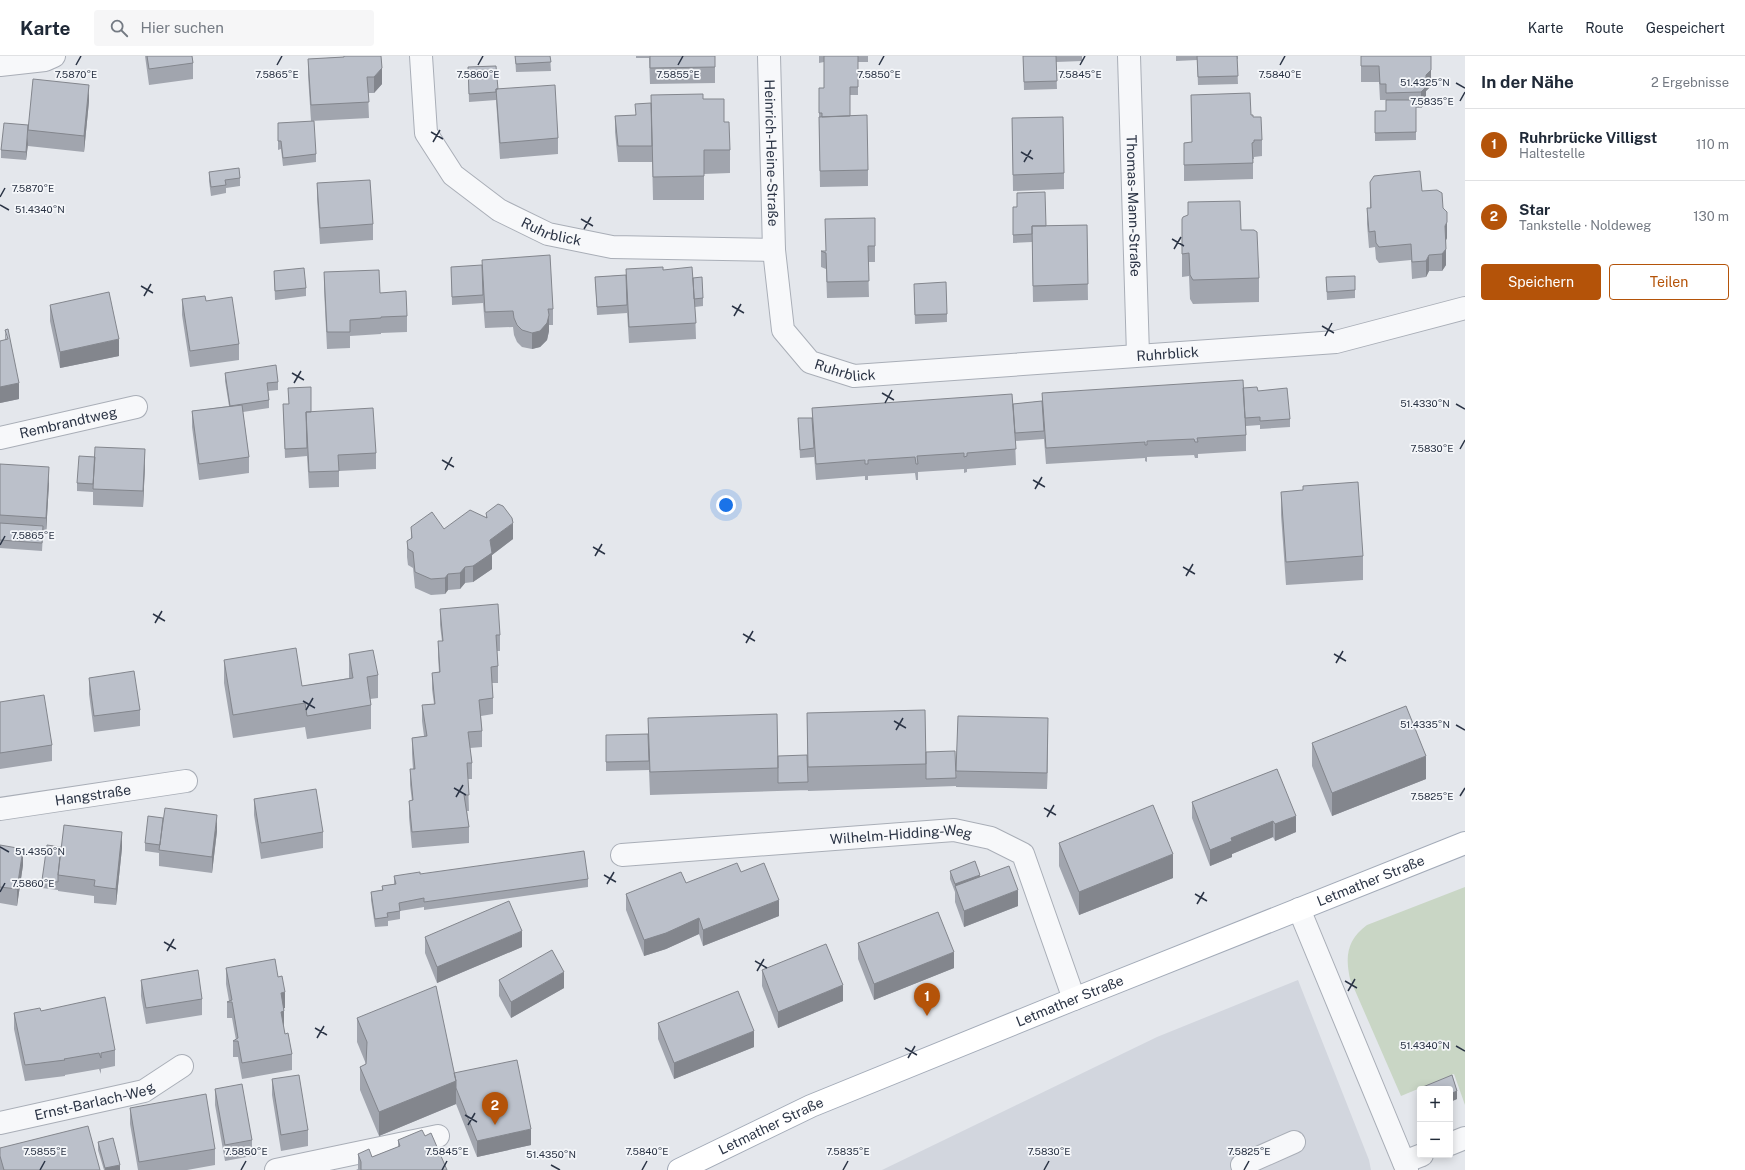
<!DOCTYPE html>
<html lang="de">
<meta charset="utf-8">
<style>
:root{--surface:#fff;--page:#f6f6f7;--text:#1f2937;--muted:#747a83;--line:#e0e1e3;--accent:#b45309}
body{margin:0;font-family:"Public Sans",sans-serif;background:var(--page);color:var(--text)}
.controls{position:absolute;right:12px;bottom:12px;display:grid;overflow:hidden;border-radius:4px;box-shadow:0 2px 10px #0003}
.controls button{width:36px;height:36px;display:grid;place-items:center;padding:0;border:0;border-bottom:1px solid var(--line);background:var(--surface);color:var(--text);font:20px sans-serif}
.you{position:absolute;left:726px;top:449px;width:14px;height:14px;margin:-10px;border:3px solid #fff;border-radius:50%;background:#1a73e8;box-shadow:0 0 0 6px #1a73e833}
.badge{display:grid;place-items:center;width:26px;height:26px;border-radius:50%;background:var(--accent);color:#fff;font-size:13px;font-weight:700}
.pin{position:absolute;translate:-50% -33px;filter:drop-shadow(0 1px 2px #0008)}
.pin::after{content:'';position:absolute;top:21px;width:14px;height:12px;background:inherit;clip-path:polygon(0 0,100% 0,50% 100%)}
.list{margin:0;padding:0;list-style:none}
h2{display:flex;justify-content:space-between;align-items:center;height:52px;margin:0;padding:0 16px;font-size:17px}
h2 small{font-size:13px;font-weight:400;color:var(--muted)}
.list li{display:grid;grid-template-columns:26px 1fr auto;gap:12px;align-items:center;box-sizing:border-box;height:72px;padding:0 16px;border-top:1px solid var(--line)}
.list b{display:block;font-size:15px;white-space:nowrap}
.list p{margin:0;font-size:13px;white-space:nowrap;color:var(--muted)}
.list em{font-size:13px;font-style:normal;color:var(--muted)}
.actions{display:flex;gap:8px;padding:12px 16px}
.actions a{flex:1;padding:9px 0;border:1px solid var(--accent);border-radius:4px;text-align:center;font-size:14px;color:var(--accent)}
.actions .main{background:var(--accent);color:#fff}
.icon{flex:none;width:22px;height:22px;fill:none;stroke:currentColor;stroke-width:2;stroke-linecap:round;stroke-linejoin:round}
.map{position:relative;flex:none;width:1465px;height:1114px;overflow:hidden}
header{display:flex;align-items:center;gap:24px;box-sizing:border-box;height:56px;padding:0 20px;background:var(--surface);border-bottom:1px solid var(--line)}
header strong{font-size:19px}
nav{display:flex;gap:22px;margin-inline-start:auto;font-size:14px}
.search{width:280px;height:36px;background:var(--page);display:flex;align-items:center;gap:10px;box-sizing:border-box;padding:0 14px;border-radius:4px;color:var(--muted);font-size:15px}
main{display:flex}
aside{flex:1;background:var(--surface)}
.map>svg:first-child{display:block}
.built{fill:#d2d6de}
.green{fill:#c9d6c5}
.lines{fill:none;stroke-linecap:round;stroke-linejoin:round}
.minor-casing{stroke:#a9aeb7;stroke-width:24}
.major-casing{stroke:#a3abb8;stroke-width:24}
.minor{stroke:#f7f8fa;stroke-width:22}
.major{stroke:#fff;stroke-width:22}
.wall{fill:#a1a5ae}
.shaded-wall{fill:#83868d}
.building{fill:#bbc0ca;stroke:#83868d}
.ticks{fill:none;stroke:#2b3445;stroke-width:1.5}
.labels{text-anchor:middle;stroke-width:3.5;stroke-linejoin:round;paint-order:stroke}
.street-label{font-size:14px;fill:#2b3445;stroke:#f4f6f9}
.ticks-label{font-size:10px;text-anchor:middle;fill:#2b3445;stroke:#f4f6f9;stroke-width:3.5;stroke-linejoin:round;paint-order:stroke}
</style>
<header>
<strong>Karte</strong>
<div class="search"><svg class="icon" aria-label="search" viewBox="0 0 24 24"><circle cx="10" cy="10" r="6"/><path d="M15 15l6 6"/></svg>Hier suchen</div>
<nav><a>Karte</a><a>Route</a><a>Gespeichert</a></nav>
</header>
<main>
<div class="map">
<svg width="1465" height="1114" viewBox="0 0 1465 1114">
<rect width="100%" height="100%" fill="#e4e7ec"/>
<path class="built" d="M1298,924l71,180 2,10h-489l275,-133z"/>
<path class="green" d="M1465,831v218l-11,-31 -53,22 -51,-117c-5,-23 -3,-39 17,-54z"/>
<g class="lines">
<defs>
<g id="minor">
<path id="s1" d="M421,0l5,77 27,42 46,35 49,24 64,13 162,3"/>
<path id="s2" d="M769,0l5,194 9,80 27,32 44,14 482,-34 129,-34"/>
<path id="s3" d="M1129,0l9,299"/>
<path d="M0,9l45,-5 9,-4"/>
<path id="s4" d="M0,382l136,-31"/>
<path id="s5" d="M0,753l186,-28"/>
<path id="s6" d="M622,799l332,-25 37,8 32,16 51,145"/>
<path d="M1299,853l108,261"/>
<path id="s7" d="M0,1067l144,-32 38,-25"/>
<path d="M1450,1088l15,-6"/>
<path d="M1404,1106l18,-7"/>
<path d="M276,1114l162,-34"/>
<path d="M1244,1114l-2,-5 52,-23"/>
</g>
<g id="major">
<path id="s8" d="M679,1114l132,-64 263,-107 391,-156"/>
</g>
</defs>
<use href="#minor" class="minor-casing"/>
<use href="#major" class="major-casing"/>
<use href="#minor" class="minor"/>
<use href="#major" class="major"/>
</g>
<path class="wall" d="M145,0h47l1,7v16l-44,6z
M344,0h37l1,28 -8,9h-6l1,25 -58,3 -3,-46v-16l36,-2z
M515,0h35l1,15 -35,1z
M636,0h79v27l-65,1 -1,-26h-13z
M819,0h49v6h-10v33h-8v21l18,54v16l-48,1 -1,-54v-45h5v-26l-5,1z
M1023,0h59v5l-26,1 1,27 -33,1z
M1176,0h62v3h-1l1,25 -40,1 -1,-25 -21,1z
M1361,0l70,30 -5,5v12l-5,5h-5v32l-41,1v-30h11v-11h-6l-1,-18h-18z
M468,11l30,22 60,49v16l-58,5 -4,-59 -27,2z
M1191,39l62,22 9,23v16l-8,1v2h-1v20l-69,2v-38l8,-1z
M703,43l21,23 6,28v23l-26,1v26h-51l-1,-44v6h-34l-3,-30v-16l20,-1 16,-12z
M89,45l-5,51 -56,-6v-2l-2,16 -25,-2v-8l27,-25z
M1012,62l52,55v16l-51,2z
M278,67l38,31v8l-33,4 -2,-17 -3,1z
M209,116l31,6v8l-14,2v5l-15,3 -2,-15z
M1370,126l52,9 21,17 4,30 -1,2v25l-4,6h-13l-3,6 -14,2 -1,-19 -32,3 -3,-4 -1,-12 -6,1 -2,-24v-16h3z
M317,127l56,41v16l-53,4 -3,-45z
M1013,151l33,19 41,-1 1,75 -55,2 -1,-60 -19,1z
M875,162v44h-7l1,35 -42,1 -1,-29 -5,-2v-16h5z
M1182,163l59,11 18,48v24l-66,2 -3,-5 -1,-23 -7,1z
M451,211l102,42v16h-4v6l-2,9 -7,7 -8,2 -10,-2 -5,-5 -3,-7 -1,-8 -28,1 -2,-25 -31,2z
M626,213l37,1 30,8 10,20v8l-8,1 1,32 -67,4 -2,-32v2l-30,2 -2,-38 31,-2z
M274,215l32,17v8l-31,4z
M324,216l56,21 27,23v16l-26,1v1l-31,2v12l-23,1 -3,-60z
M1326,221l29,13v8l-28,2z
M914,236l33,22v8l-32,2z
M182,243l24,2 33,43v16l-49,7 -8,-52z
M50,249l69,51 -59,12 -10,-47z
M5,274l14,69 -19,4v-62l5,-1z
M225,317l53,9v8l-10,1 1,9v8l-26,4 6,45v16l-50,7 -7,-53v-16l37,-5 -4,-25z
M288,332l23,24 65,41v16l-37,2v16l-30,1 -2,-32 -22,2 -2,-54h6z
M1243,332l15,3 32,28v8l-30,2v-4l-14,1v25l-48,3v4h-3l-1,-3 -47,2v5l-2,-1v-3l-99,6 -2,-25 -29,2 1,24 -49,4v3l-3,1v-4l-46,3v8h-2l-1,-7 -47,3v4h-3v-4l-49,4 -2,-25v2l-14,1 -2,-40h14v-10l201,-4 29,-3v-8z
M95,401l50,8 -2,42 -50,-2v-13l-16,-1v-8z
M0,408l49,19 -3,51h-3l-1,17 -42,-3z
M1281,436l82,64v24l-77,5 -5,-70z
M486,457l27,26 -21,16v14l-19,13 -8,1 -5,6 -12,1 -3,4 -14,1 -16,-7 -2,-20 -5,-3 -1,-8v-16l4,-2v-12l33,2 42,-11z
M440,553l60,26v16h-3l1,15v17h-6l1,15v16l-12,2 1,15v16l-12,1 2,15v16h-4l1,32h-2l2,16v16l-57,5 -3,-31v-16h3l-2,-16v-16h3l-1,-15v-16l12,-2 -2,-15v-16l12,-1 -2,-15v-16l7,-1 -1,-15v-16h4l-2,-16z
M349,598l29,21v23l-8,1 1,6v24l-64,10 -2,-12 -72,11 -9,-55v-23l78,26 47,-8z
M89,622l51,32v16l-46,6 -5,-38z
M0,646l52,43v16l-52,8z
M807,657l119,39 30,26 2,-62 90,18 -1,55 -91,-2v-1l-148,5z
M648,662l130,38 30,26v8l-158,5 -1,-25 -43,1v-28l42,-9z
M1312,687l114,36 -94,37 -20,-50z
M1277,713l19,63 -21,9 -2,-4 -41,17v3l-22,9 -18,-48v-16z
M254,743l69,33v16l-62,11 -7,-44z
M217,775l-5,42 -53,-7v-13l-14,-2v-8z
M1059,787l114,35 -94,37 -20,-49z
M0,789l23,20 -6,41 -17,-3z
M61,791l61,1 -6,57 -22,-2v-7l-36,-5v-1l-16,-2v-8z
M950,815l30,6 38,29 -54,21 -9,-25v-10l-5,-13z
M741,816l38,44 -76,30 -4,-12 -33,15 -22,7 -18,-46v-16l60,-11z
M420,818l168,5v8l-164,23v-3l-24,4v8l-12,2v5l-13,1 -4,-27v-8l11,-2v-4l12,-2v-8z
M425,881l97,10 -85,36 -12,-30z
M858,887l96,25 -80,32 -16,-41z
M226,912l59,40h-1v19h-1l2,7 7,20v16l-50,9 -4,-22h-5v-16l3,-1 -4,-22h-5v-16l2,-1 -3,-17z
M762,914l81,31 -65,27 -16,-42z
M141,924l61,19v16l-56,9 -5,-28z
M499,924l65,8 -53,30 -12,-22z
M41,955l74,39v16l-14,3v5l-2,-5 -34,6v1l-40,5 -11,-52v-16z
M357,962l97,55 77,72 -54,12 -21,-53 -77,32 -19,-46v-23l6,-3 -9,-22z
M658,967l96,24 -80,32 -16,-40z
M1452,1019l5,16v8l-7,3v-13h-30v12l-2,-4v-8z
M272,1023l36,51v16l-27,5 -9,-56z
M215,1033l37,51v16l-27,5 -10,-56z
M130,1052l85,41v16l-28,5h-49l-8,-46z
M425,1080l22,34h-91l2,-1v-15l14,3 26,-10v-7z
M98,1086l22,28h-16l-6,-20z
M0,1092l100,22h-100z"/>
<path class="shaded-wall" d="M382,12v16l-8,9v-16z
M1431,14v16l-5,5v12l-5,5v-16l5,-17z
M89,29v16l-5,51v-16z
M28,80v8l-2,16v-8z
M1447,166v16l-2,4v-16z
M1446,193v16l-4,6v-17z
M1429,199v16l-3,6v-16z
M549,259v16l-2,9 -7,7 -8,2v-16z
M119,283v17l-59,12v-16z
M19,327v16l-19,4v-16z
M145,393v16l-2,42v-16z
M49,411v16l-3,51v-16z
M513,467v16l-21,16v14l-19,13v-16l17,-26z
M465,511v16l-5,6v-16z
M448,518v16l-3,4v-16z
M1048,662v16l-1,55v-16z
M1426,700v23l-94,37v-23z
M217,759v16l-5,42v-16z
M1296,760v16l-21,9v-17z
M1273,765v16l-41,17v3l-22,9v-16l21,-12z
M122,776v16l-6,57v-16z
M23,793v16l-6,41v-17z
M1173,798v24l-94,37v-23z
M980,819v8l-25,4v-3z
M1018,834v16l-54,21v-16z
M779,844v16l-76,30v-16z
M699,862v16l-33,15 -22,7v-16z
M522,875v16l-85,36v-16z
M954,896v16l-80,32v-16z
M564,916v16l-53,30v-16z
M843,929v16l-65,27v-16z
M285,936v16l-4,1v-16z
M284,955v16l-3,1v-16z
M754,975v16l-80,32v-16z
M456,1025v23l-77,32v-24z
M1457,1035v8l-7,3v-8z
M531,1073v16l-54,12v-16z
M120,1109v5h-15v-2z"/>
<path class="building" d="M147,0h45l1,7 -44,6z
M344,0h37l1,12 -8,9h-7l2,25 -58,3 -3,-46 36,-2z
M515,0h35l1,6 -35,2z
M650,0h65v11l-65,1z
M824,0h34v31h-8v29l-28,1v-4h-3v-25h5z
M1023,0h33l1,25 -33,1z
M1197,0h40l1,20 -40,1z
M1361,0h70v14l-5,5v12l-5,5 -35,1v-9h-6l-1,-18h-18z
M496,10l2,23h-2v3l-27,2 -1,-27z
M33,23l56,6 -5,51 -56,-6z
M555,29l3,53 -58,5 -4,-54z
M1250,37l1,22h2v2h8l1,23h-8v2l-2,1 1,20 -69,2v-22l8,-1 -1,-47z
M703,38v5h21v23h5l1,28h-26v26l-51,1 -2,-82z
M1386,44h30v32l-41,1v-22h11z
M651,47l1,43h-34l-3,-30 21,-1 -1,-11z
M867,59l1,55 -48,1 -1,-54z
M1063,61l1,56 -51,2 -1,-57z
M314,65l2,33 -33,4 -2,-17h-3v-18z
M4,67l24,2 -2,27 -25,-2z
M239,112l1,10 -15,2 1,5 -15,2 -2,-15z
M1420,115l2,20 15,-1 5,3 1,15 4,4v10l-2,4 1,23 -4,5 -13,1 -3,6 -14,1 -1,-18 -32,3 -3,-4 -1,-12 -6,1 -2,-24h4l-1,-26 4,-6z
M370,124l3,44 -53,4 -3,-45z
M1045,136l1,34h-14v8l-19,1v-28h4v-14z
M1240,145l1,29h13l3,2 2,46 -66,2 -3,-5 -1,-22 -7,1v-35l1,-2 5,-2v-13z
M875,162v28h-7l1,35 -42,1 -1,-29 -5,-2h5l-1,-32z
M1087,169l1,59 -55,2 -1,-60z
M550,199l3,54h-5l1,6 -2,8 -7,8 -8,2 -10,-3 -5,-5 -3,-7 -1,-7 -28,1 -3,-52z
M482,209l1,30 -31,2 -1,-30z
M663,211v3l29,-3 4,56 -67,4 -3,-58z
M304,212l2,20 -31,3 -1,-20z
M379,214l1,23 26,-2 1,25 -26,1v1l-31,2v12h-23l-3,-60z
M626,219l1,30 -30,2 -2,-30z
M1355,220v14l-28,2 -1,-15z
M702,221l1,21 -9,1 -1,-21z
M946,226l1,32 -32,1 -1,-31z
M109,236l10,47 -59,13 -10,-47z
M205,240l1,5 26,-4 7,47 -49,7 -8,-52z
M8,273l11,54 -19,4v-46l8,-2 -3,-9z
M276,309l2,17 -11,1 2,17 -39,6 -5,-33z
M1243,324l3,55 -49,3 1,4h-3l-1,-3 -47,2v4h-2v-3l-99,6 -4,-55z
M311,331v25h-5l1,36 -22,1 -2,-45h6l-1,-16z
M1257,331l1,4 29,-3 3,31 -30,2v-4l-15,1 -2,-30z
M1012,338l4,55 -49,4v3l-3,1v-4l-47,3 1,8h-2l-1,-7 -47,3v4h-3v-4l-49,4 -4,-56z
M1042,345l2,30 -29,2 -2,-29z
M242,349l7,52 -50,7 -7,-53z
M373,352l3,45 -38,2 1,16 -30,1 -3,-60z
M798,362h14l2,30 -14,2z
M95,391l50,2 -2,42 -50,-2z
M79,400l16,1 -2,27 -16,-1z
M0,408l49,3 -3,51 -46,-3z
M1358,426l5,74 -77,6 -5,-70 22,-2v-4z
M498,448l5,2 9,12 1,5 -23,17 2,13 -19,13 -8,1 -5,6 -12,1 -3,4 -14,1 -16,-7 -2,-20 -5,-3 -1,-8 5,-3 -1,-11 21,-15 12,17 26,-19 17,8 -1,-5z
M0,467l43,3 -1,17 -42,-3z
M498,548l2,31h-4l2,31 -7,1 2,31 -14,2 3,31 -14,1 4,31h-5l2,32h-5l5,32 -57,5 -3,-31 4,-1 -3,-31h5l-3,-31 15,-2 -5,-31 13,-1 -3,-31 8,-1 -2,-31h5l-3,-32z
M296,592l6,38 51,-8 -4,-24 24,-4 5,25 -11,2 4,28 -64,11 -2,-13 -72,12 -9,-55z
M134,615l6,39 -46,6 -5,-38z
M44,639l8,50 -52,8v-51z
M1406,650l20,50 -94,37 -20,-50z
M925,654l1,54 -118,3 -1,-54z
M777,658l1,54 -128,4 -2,-54z
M958,660l90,2 -1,55 -91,-2z
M648,678l1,27 -43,1v-27z
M955,695l1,27 -30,1v-27z
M807,699l1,27 -30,1v-27z
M1277,713l19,47 -21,8 -2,-3 -42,17 1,3 -22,9 -18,-48z
M316,733l7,43 -62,11 -7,-44z
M1153,749l20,49 -94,38 -20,-49z
M165,752l52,7 -5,42 -53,-7z
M148,760l15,2 -3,27 -15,-2z
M64,769l58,7 -6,57 -22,-3 1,-6 -37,-5z
M0,789l23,4 -6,40 -17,-2z
M47,789l14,2 -3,28v7l-16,-2z
M584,795l4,28 -164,23v-4l-25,5 1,8 -13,2 1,4 -13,2 -4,-27 12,-2 -1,-4 14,-2 -2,-8 26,-4v2z
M975,805l5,14 -25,9 -5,-13z
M737,807l4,9 23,-9 15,37 -76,30 -4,-12 -33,15 -22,7 -18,-46 55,-22 5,11z
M1009,810l9,24 -54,21 -9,-25z
M509,845l13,30 -85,36 -12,-30z
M938,856l16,40 -80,32 -16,-41z
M826,888l17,41 -65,27 -16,-42z
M552,894l12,22 -53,30 -12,-22z
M275,903l3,18 4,-1 3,16 -4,1 3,18 -3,1 4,22 3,-1 4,21 -50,9 -4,-22h-5l5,-3 -6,-36h-5l5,-2 -6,-32z
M198,914l4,29 -56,9 -5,-28z
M436,930l20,95 -77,31 -19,-45 6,-3 1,-22 -10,-24z
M738,935l16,40 -80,32 -16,-40z
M105,941l10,53 -14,3v5l-2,-5 -35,6 1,1 -40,5 -11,-52 26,-5 1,3z
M517,1004l14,69 -54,12 -21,-53v-7l-2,-8z
M299,1019l9,55 -27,5 -9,-56z
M1452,1019l5,16 -7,3v-5h-30v4l-2,-4z
M242,1028l10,56 -27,5 -10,-56z
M206,1038l9,55 -76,13 -9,-54z
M88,1070l12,44h-96l-4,-14v-8z
M422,1074l3,6 6,-3 16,37h-86v-8l-3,-8 11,-5 3,8 28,-11 -2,-6z
M113,1082l7,27 -15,3 -7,-26z"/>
<path class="ticks" d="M76,9l5,-9M277,9l5,-9M478,9l5,-9M678,9l5,-9M879,9l5,-9M1080,9l5,-9M1280,9l5,-9M1456,27l9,5M1460,45l5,-9M431,76l12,7M433,86l7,-12M1021,96l12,7M1024,106l7,-12M0,141l5,-9M0,149l9,5M581,163l12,7M584,173l7,-12M1172,183l12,7M1174,193l7,-12M141,230l12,7M144,240l7,-12M732,250l12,7M734,260l7,-12M1322,270l12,7M1325,280l7,-13M292,317l12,7M294,327l7,-12M882,337l12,7M885,347l7,-13M1456,348l9,5M1460,393l5,-9M442,404l12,7M445,414l7,-13M1033,424l12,7M1035,433l7,-12M0,489l5,-9M593,491l12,7M595,500l7,-12M1183,511l12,7M1186,520l7,-12M153,558l12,7M155,567l7,-12M743,578l12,7M746,587l7,-12M1334,598l12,7M1336,607l7,-12M303,645l12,7M306,654l7,-12M894,665l12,7M1456,669l9,5M896,674l7,-12M454,732l12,7M1460,740l5,-8M456,741l7,-12M1044,752l12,7M1047,761l7,-12M0,791l9,5M604,819l12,7M607,828l7,-12M0,836l5,-9M1195,838l12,7M1197,848l7,-12M164,886l12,7M167,895l7,-12M755,905l12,7M757,915l7,-12M1345,925l12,7M1348,935l7,-12M315,972l12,7M317,982l7,-12M1456,990l9,5M905,992l12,7M908,1002l7,-12M465,1059l12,7M468,1069l7,-12M551,1109l9,5M40,1114l5,-9M241,1114l5,-9M442,1114l5,-9M642,1114l5,-9M843,1114l5,-9M1044,1114l5,-9M1244,1114l5,-9"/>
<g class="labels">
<g class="street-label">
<text dy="5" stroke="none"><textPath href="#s2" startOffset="97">Heinrich-Heine-Straße</textPath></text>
<text dy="5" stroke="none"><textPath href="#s3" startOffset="150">Thomas-Mann-Straße</textPath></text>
<text dy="5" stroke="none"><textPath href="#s1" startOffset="242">Ruhrblick</textPath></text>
<text dy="5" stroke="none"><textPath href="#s2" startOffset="677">Ruhrblick</textPath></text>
<text dy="5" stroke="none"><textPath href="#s2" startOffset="353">Ruhrblick</textPath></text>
<text dy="5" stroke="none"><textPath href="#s4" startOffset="70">Rembrandtweg</textPath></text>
<text dy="5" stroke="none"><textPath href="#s5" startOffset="94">Hangstraße</textPath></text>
<text dy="5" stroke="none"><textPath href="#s6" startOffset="280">Wilhelm-Hidding-Weg</textPath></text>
<text dy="5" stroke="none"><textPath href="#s8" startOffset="750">Letmather Straße</textPath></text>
<text dy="5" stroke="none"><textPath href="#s8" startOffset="426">Letmather Straße</textPath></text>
<text dy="5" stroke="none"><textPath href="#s7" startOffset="97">Ernst-Barlach-Weg</textPath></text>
<text dy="5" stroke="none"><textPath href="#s8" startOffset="102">Letmather Straße</textPath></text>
</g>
</g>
<g class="ticks-label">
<text x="76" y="22">7.5870°E</text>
<text x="277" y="22">7.5865°E</text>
<text x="478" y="22">7.5860°E</text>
<text x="678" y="22">7.5855°E</text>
<text x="879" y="22">7.5850°E</text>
<text x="1080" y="22">7.5845°E</text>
<text x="1280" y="22">7.5840°E</text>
<text x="1425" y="30">51.4325°N</text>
<text x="1432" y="49">7.5835°E</text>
<text x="33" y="136">7.5870°E</text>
<text x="40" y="157">51.4340°N</text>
<text x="1425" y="351">51.4330°N</text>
<text x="1432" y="396">7.5830°E</text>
<text x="33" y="483">7.5865°E</text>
<text x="1425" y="672">51.4335°N</text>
<text x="1432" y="744">7.5825°E</text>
<text x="40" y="799">51.4350°N</text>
<text x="33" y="831">7.5860°E</text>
<text x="1425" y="993">51.4340°N</text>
<text x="45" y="1099">7.5855°E</text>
<text x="246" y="1099">7.5850°E</text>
<text x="447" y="1099">7.5845°E</text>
<text x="647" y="1099">7.5840°E</text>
<text x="848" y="1099">7.5835°E</text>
<text x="1049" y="1099">7.5830°E</text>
<text x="1249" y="1099">7.5825°E</text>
<text x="551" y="1102">51.4350°N</text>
</g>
</svg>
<div class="controls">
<button>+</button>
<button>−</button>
</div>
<div class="you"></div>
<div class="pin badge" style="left:927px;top:960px">1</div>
<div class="pin badge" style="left:495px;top:1069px">2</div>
</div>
<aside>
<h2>In der Nähe<small>2 Ergebnisse</small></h2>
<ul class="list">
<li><span class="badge">1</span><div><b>Ruhrbrücke Villigst</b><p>Haltestelle</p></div><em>110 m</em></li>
<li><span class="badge">2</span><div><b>Star</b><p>Tankstelle · Noldeweg</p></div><em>130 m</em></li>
</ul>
<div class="actions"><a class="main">Speichern</a><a>Teilen</a></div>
</aside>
</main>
